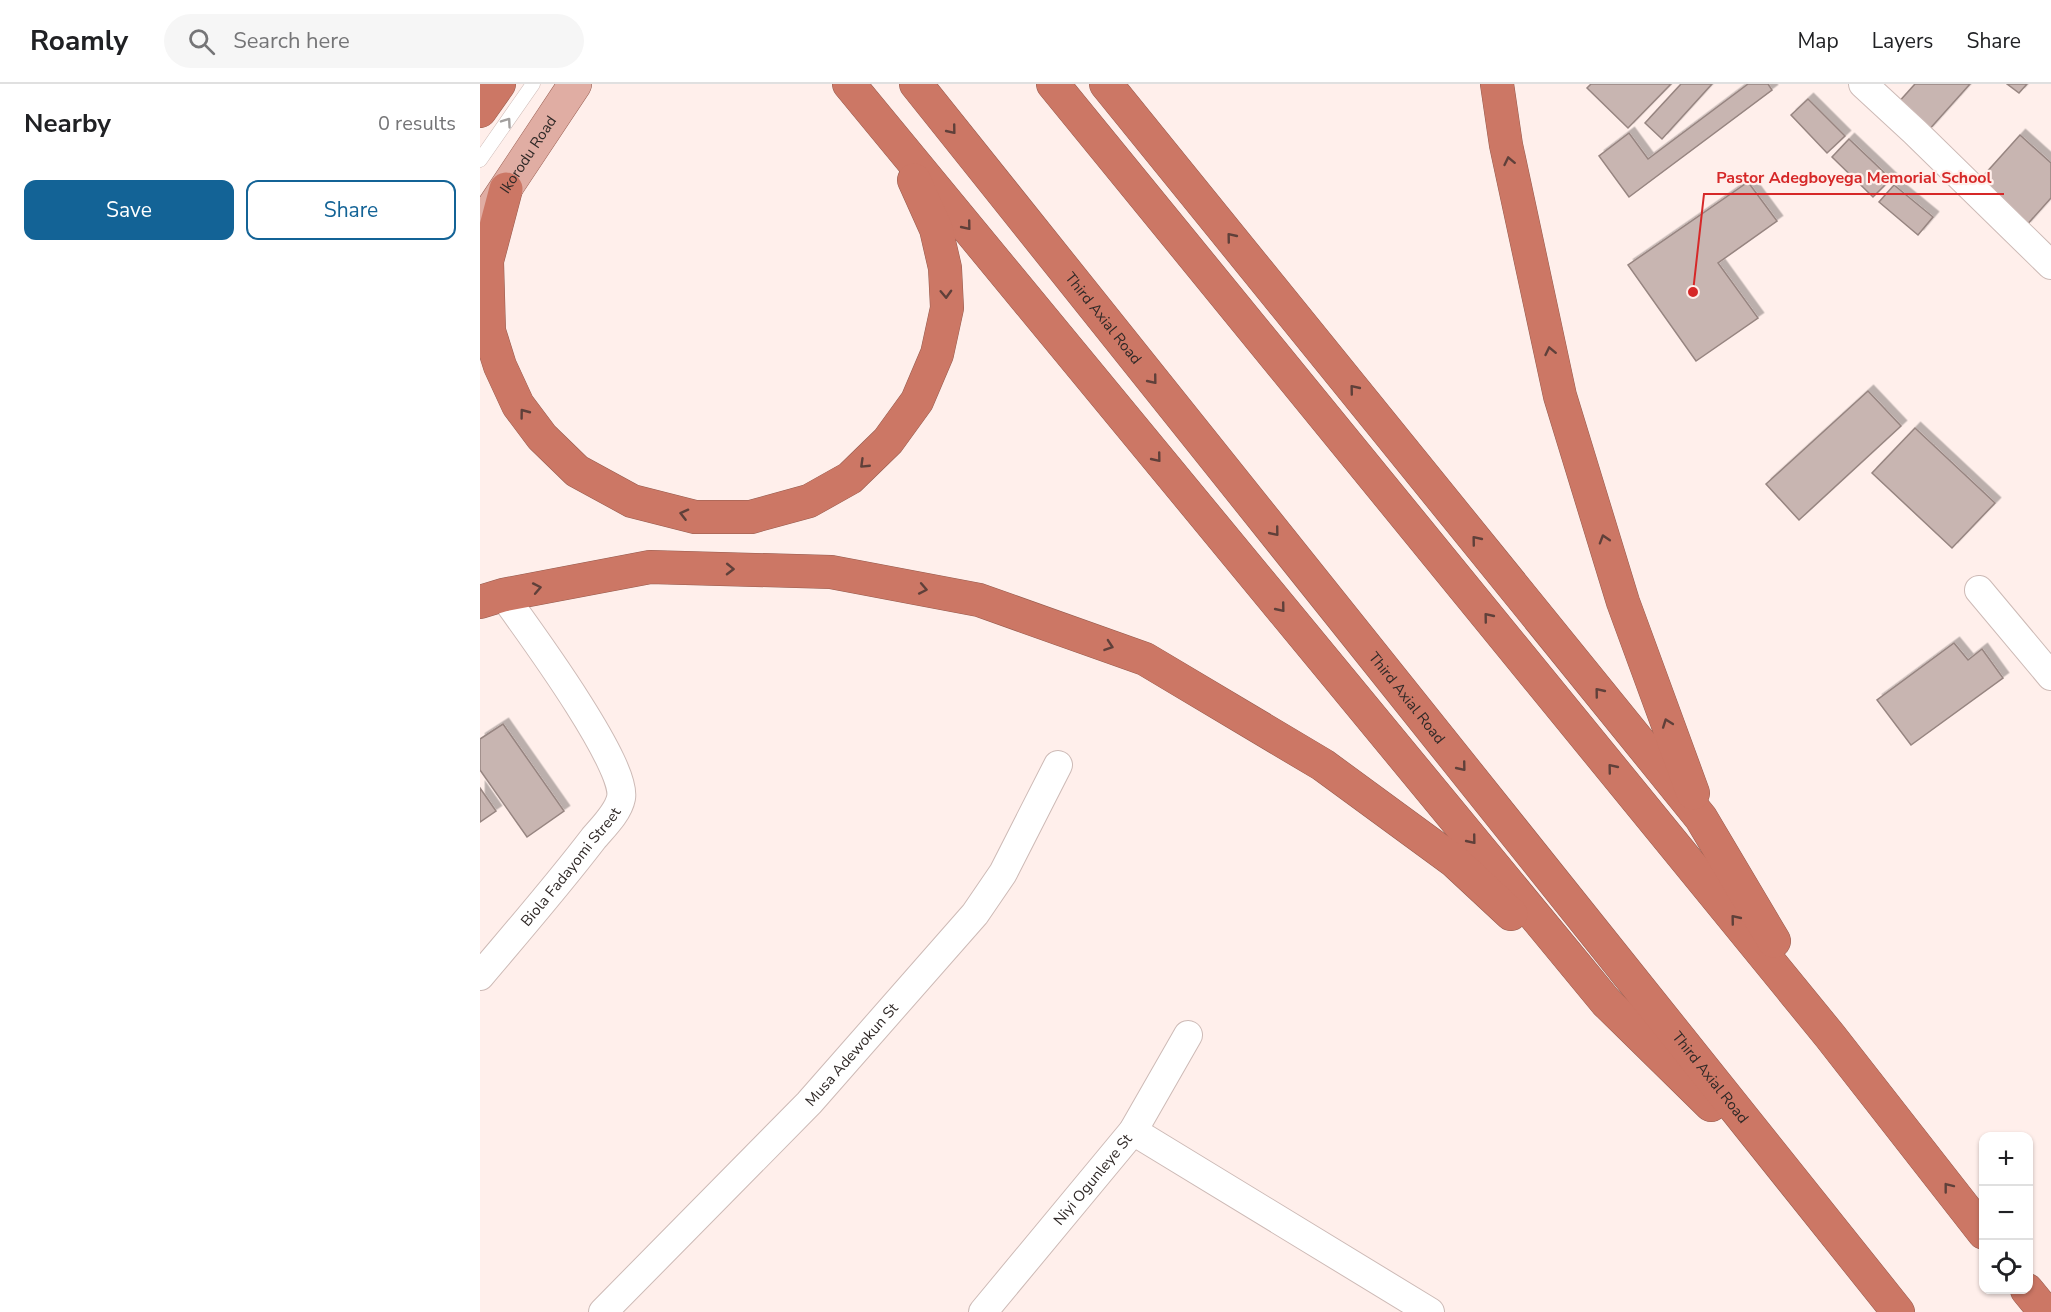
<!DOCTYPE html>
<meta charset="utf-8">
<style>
:root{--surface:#fff;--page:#f6f6f6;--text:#202124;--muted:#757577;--line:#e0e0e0;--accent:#136396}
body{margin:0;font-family:"Nunito Sans",sans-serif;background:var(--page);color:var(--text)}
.controls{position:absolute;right:18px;bottom:18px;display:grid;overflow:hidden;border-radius:12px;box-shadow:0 2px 4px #0004}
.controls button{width:54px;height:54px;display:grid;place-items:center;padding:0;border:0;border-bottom:2px solid var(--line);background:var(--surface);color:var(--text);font:30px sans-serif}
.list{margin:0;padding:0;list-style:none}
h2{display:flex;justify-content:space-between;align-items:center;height:78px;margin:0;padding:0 24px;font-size:26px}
h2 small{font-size:20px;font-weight:400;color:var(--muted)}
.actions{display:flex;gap:12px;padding:18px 24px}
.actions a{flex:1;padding:14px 0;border:2px solid var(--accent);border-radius:12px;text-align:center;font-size:21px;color:var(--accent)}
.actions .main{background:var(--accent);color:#fff}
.icon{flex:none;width:33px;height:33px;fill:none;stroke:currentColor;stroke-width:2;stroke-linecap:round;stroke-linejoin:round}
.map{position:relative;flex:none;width:1571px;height:1228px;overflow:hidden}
header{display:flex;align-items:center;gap:36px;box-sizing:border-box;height:84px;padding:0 30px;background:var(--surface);border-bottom:2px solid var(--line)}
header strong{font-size:28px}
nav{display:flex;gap:33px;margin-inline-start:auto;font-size:21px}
.search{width:420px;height:54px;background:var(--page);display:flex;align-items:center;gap:15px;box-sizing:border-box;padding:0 21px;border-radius:33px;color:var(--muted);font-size:22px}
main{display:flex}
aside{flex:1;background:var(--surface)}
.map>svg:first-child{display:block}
.building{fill:#c8b5b1;stroke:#978581;stroke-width:1.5;filter:url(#shadow)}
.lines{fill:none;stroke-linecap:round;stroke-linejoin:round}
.lane-casing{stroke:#cdbab6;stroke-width:15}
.street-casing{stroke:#cdbab6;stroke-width:30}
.primary-casing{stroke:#955c4f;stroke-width:34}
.highway-casing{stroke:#955c4f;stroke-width:34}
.lane{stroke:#fff;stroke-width:14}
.street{stroke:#fff;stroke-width:28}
.primary{stroke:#e0ada3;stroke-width:33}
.highway{stroke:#cc7765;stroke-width:33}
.oneway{stroke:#a29f9e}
.oneway2{stroke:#5f403a}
.labels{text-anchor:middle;stroke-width:4.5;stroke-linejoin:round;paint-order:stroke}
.street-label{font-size:15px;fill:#302927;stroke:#ffefeb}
.leader{fill:none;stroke:#d62828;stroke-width:2}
.callout-dot{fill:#d62828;stroke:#ffefeb;stroke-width:2}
.callout-label{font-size:16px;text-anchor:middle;font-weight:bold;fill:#d62828;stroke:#ffefeb;stroke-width:4.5;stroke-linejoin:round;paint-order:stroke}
</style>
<header>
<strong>Roamly</strong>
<div class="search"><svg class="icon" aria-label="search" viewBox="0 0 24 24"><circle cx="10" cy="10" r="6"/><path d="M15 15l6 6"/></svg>Search here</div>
<nav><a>Map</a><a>Layers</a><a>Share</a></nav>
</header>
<main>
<aside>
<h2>Nearby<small>0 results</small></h2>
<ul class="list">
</ul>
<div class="actions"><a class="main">Save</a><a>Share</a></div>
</aside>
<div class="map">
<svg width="1571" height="1228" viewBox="0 0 1571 1228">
<defs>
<filter id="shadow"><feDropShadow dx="5.5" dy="-5.5" stdDeviation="0" flood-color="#0004"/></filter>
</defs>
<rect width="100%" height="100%" fill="#ffefeb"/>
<path class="building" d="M1111,0h80l-43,44 -41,-40z
M1201,0h31l-50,55 -17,-16z
M1268,0h20l4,6 -143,107 -30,-41 30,-23 19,26z
M1435,0h55l-43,48 -30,-28z
M1527,0h20l-8,9z
M1328,15l37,37 -18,17 -36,-38z
M1540,51l31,28v35l-26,29 -49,-43z
M1369,55l42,40 -18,18 -41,-40z
M1268,98l29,39 -59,42 40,55 -62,43 -68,-96z
M1414,101l39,32 -15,18 -39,-33z
M1388,307l33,35 -102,94 -33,-36z
M1435,344l80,75 -43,45 -80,-75z
M1474,559l14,17 14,-11 21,29 -92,67 -34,-45z
M23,640l61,87 -37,26 -47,-67v-31z
M0,704l16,23 -16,11z"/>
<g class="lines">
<defs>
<path id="lane" d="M0,76l53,-76"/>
<g id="street">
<path d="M1383,0l52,48 136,133"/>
<path d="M1499,506l72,86"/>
<path id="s1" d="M0,892c38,-45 77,-90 113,-137 10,-12 25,-26 28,-41 7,-33 -95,-171 -118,-203"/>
<path d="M653,1047l297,181"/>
<path id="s2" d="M123,1228l206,-209 166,-189 28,-41 55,-108"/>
<path id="s3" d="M503,1228l150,-181 55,-96"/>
</g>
<g id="primary">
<path id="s4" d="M10,128l85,-128"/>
</g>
<g id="highway">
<path d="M369,0l757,918 105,103"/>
<path id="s5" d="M436,0l982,1228"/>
<path d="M573,0l777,952 154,197"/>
<path d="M626,0l595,734 73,123"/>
<path d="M1017,0l9,61 54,251 63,206 70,191"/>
<path d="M0,27l19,-27"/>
<path d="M26,105l-19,72 2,70 11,35 18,39 24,32 35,34 55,30 63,16h56l58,-16 41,-23 38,-37 29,-40 20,-47 10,-46 -2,-40 -9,-39 -22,-49"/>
<path d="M0,518l23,-7 147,-28 181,5 148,28 166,59 178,106 131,96 57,53"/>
<path d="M1547,1206l18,22"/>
</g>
</defs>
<use href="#lane" class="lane-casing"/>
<use href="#street" class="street-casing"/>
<use href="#primary" class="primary-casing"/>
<use href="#highway" class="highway-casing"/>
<use href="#lane" class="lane"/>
<use href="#street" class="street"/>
<use href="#primary" class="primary"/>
<use href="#highway" class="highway"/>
</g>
<defs><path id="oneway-chevron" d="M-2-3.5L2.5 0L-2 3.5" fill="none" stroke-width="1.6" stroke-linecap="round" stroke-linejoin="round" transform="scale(1.5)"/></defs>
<use class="oneway" href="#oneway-chevron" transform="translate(27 38) rotate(-55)"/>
<g class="oneway2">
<use href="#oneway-chevron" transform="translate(472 46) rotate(51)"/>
<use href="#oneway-chevron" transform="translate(1029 77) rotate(-102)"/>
<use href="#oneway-chevron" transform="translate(487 142) rotate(51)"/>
<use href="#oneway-chevron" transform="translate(751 153) rotate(-129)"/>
<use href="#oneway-chevron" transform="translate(466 210) rotate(88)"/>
<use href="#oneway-chevron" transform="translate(1070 267) rotate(-102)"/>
<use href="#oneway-chevron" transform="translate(673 296) rotate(51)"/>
<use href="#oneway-chevron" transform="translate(874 305) rotate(-129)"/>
<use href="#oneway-chevron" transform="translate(44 329) rotate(-127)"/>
<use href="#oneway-chevron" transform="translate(677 374) rotate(51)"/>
<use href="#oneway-chevron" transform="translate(384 380) rotate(136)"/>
<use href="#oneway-chevron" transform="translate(204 430) rotate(-166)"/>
<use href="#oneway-chevron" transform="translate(795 448) rotate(51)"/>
<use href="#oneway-chevron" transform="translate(1124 455) rotate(-107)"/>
<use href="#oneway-chevron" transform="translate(996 456) rotate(-129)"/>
<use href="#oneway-chevron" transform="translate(250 485) rotate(1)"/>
<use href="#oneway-chevron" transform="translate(57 504) rotate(-11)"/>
<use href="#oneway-chevron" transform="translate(443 505) rotate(11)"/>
<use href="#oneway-chevron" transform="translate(801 524) rotate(51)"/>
<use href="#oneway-chevron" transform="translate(1008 533) rotate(-129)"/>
<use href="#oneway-chevron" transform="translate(629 562) rotate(19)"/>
<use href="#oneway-chevron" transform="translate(1119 608) rotate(-129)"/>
<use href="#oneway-chevron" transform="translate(1187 639) rotate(-110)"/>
<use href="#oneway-chevron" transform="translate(982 683) rotate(51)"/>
<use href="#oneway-chevron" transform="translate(1132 684) rotate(-129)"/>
<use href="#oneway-chevron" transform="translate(992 756) rotate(51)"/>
<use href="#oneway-chevron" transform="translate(1255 835) rotate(-129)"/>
<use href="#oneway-chevron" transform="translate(1468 1103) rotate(-128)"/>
</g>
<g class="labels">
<g class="street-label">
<text dy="5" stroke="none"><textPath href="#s4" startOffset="69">Ikorodu Road</textPath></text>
<text dy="5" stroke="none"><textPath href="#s5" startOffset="300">Third Axial Road</textPath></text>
<text dy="5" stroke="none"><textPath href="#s5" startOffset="786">Third Axial Road</textPath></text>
<text dy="5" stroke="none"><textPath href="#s1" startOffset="142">Biola Fadayomi Street</textPath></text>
<text dy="5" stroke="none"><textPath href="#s2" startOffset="358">Musa Adewokun St</textPath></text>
<text dy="5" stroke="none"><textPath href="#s5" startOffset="1272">Third Axial Road</textPath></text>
<text dy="5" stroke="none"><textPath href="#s3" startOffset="172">Niyi Ogunleye St</textPath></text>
</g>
</g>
<path class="leader" d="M1213 208L1224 110H1524"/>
<circle class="callout-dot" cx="1213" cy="208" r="6"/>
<g class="callout-label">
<text x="1374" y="99">Pastor Adegboyega Memorial School</text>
</g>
</svg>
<div class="controls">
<button>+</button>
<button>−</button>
<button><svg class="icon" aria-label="locate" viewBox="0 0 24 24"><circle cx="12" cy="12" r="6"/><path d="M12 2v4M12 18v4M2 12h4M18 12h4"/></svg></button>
</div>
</div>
</main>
